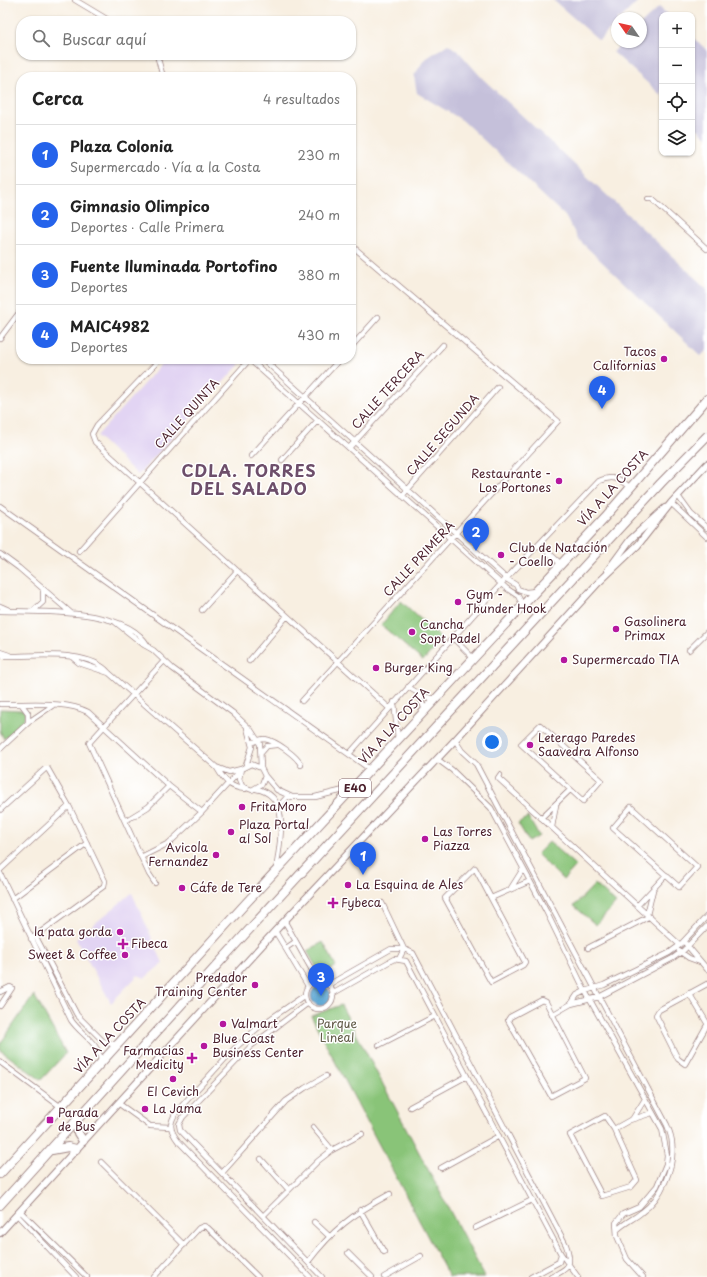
<!DOCTYPE html>
<html lang="es">
<meta charset="utf-8">
<style>
:root{--surface:#fff;--page:#f6f6f6;--text:#222;--muted:#767676;--line:#e0e0e0;--accent:#2563eb}
body{margin:0;font-family:"Playpen Sans",sans-serif;background:var(--page);color:var(--text)}
.controls{position:absolute;right:12px;top:12px;display:grid;overflow:hidden;border-radius:8px;box-shadow:0 1px 3px #0004}
.controls button{width:36px;height:36px;display:grid;place-items:center;padding:0;border:0;border-bottom:1px solid var(--line);background:var(--surface);color:var(--text);font:20px sans-serif}
.compass{position:absolute;left:611px;top:12px;width:36px;height:36px;border-radius:50%;background:var(--surface);box-shadow:0 1px 3px #0004;rotate:304deg}
.you{position:absolute;left:492px;top:742px;width:14px;height:14px;margin:-10px;border:3px solid #fff;border-radius:50%;background:#1a73e8;box-shadow:0 0 0 6px #1a73e833}
.badge{display:grid;place-items:center;width:26px;height:26px;border-radius:50%;background:var(--accent);color:#fff;font-size:13px;font-weight:700}
.pin{position:absolute;translate:-50% -33px;filter:drop-shadow(0 1px 2px #0008)}
.pin::after{content:'';position:absolute;top:21px;width:14px;height:12px;background:inherit;clip-path:polygon(0 0,100% 0,50% 100%)}
.list{margin:0;padding:0;list-style:none}
h2{display:flex;justify-content:space-between;align-items:center;height:52px;margin:0;padding:0 16px;font-size:17px}
h2 small{font-size:13px;font-weight:400;color:var(--muted)}
.list li{display:grid;grid-template-columns:26px 1fr auto;gap:12px;align-items:center;box-sizing:border-box;height:60px;padding:0 16px;border-top:1px solid var(--line)}
.list b{display:block;font-size:15px;white-space:nowrap}
.list p{margin:0;font-size:13px;white-space:nowrap;color:var(--muted)}
.list em{font-size:13px;font-style:normal;color:var(--muted)}
.icon{flex:none;width:22px;height:22px;fill:none;stroke:currentColor;stroke-width:2;stroke-linecap:round;stroke-linejoin:round}
.map{position:relative;flex:none;width:707px;height:1277px;overflow:hidden}
.search{position:absolute;background:var(--surface);box-shadow:0 1px 3px #0004;left:16px;top:16px;width:340px;height:44px;display:flex;align-items:center;gap:10px;box-sizing:border-box;padding:0 14px;border-radius:16px;color:var(--muted);font-size:15px}
.panel{position:absolute;background:var(--surface);box-shadow:0 1px 3px #0004;left:16px;top:72px;width:340px;height:292px;border-radius:16px}
.map>svg:first-child{display:block}
.built{fill:#e2d4f3}
.industrial{fill:#c5c0da}
.green{fill:#89c478;stroke:#6a7252}
.water{fill:#58a4d1;stroke:#51627e}
.lines{fill:none;stroke-linecap:round;stroke-linejoin:round}
.street-casing{stroke:#a18786;stroke-width:6}
.secondary-casing{stroke:#a18786;stroke-width:8}
.highway-casing{stroke:#a18786;stroke-width:10}
.street{stroke:#fff;stroke-width:4.5}
.secondary{stroke:#fff;stroke-width:6}
.highway{stroke:#fff;stroke-width:8}
.poi-dot{fill:#b5179e;stroke:#fff;stroke-width:1.5}
.labels{text-anchor:middle;stroke-width:3;stroke-linejoin:round;paint-order:stroke}
.shield{fill:#fff;stroke:#80626b;stroke-width:1}
.shield-label{font-size:11px;font-weight:bold;fill:#4a1f2b}
.poi-label{font-size:12px;fill:#4a1f2b;stroke:#fff;text-anchor:start}
.street-label{font-size:12px;fill:#4a1f2b;stroke:#fff}
.park-label{font-size:12px;fill:#605946;stroke:#fff}
.district-label{font-size:16px;font-weight:bold;letter-spacing:1px;fill:#6d4e6a;stroke:#fff}
</style>
<div class="map">
<svg width="707" height="1277" viewBox="0 0 707 1277">
<rect width="100%" height="100%" fill="#fff"/>
<filter id="ink" filterUnits="userSpaceOnUse"><feTurbulence type="fractalNoise" baseFrequency=".025" numOctaves="2"/><feDisplacementMap in="SourceGraphic" scale="8" xChannelSelector="R" yChannelSelector="G"/><feConvolveMatrix kernelMatrix="1 2 1 2 8 2 1 2 1" color-interpolation-filters="sRGB"/></filter>
<filter id="wash" filterUnits="userSpaceOnUse"><feTurbulence type="fractalNoise" baseFrequency=".012" numOctaves="4" result="noise"/><feDisplacementMap in="SourceGraphic" scale="16" xChannelSelector="R" yChannelSelector="G"/><feGaussianBlur stdDeviation="0.9" result="paint"/><feColorMatrix in="noise" values="0 0 0 0 0 0 0 0 0 0 0 0 0 0 0 0 0 1.4 0 .05"/><feComposite in="paint" operator="in"/></filter>
<g filter="url(#wash)">
<rect width="100%" height="100%" fill="#f8efe1"/>
<path class="built" d="M166,359h69l5,5 -102,111 -41,-39z
M132,893l31,70 -18,15 -7,-3 -27,28 -35,-64z"/>
<path class="industrial" d="M553,0h86l-18,18h-4v4l-18,18z
M659,7l9,8h-6v81l-49,-44 11,-10h17v-18z
M692,37l15,13v87l-15,-13z
M448,44l12,9 22,25 225,211v61l-6,6 -122,-116 -14,-24 -103,-96 -45,-27 -3,-17 10,-16z"/>
<path class="green" d="M401,601l41,38 -19,22 -42,-36z
M0,709l22,1 3,2c1,12 -14,20 -21,27l-4,-8z
M528,817l11,19 -10,6 -11,-19z
M549,842l27,24 -13,14 -26,-26z
M595,884l21,19 -20,22 -22,-19z
M323,942l13,24 -15,9 -14,-24z
M34,995l32,58 -25,27 -41,-30v-6z
M341,1005l144,272h-36l-138,-261z"/>
<path class="water" d="M311 996a10 10 0 1 1 20 0a10 10 0 1 1-20 0Z"/>
</g>
<g filter="url(#ink)">
<g class="lines">
<defs>
<path id="street" d="M75,0l35,21
M157,55l6,22
M648,199h4l55,50
M0,338l21,-28
M351,347l27,-30
M160,359l-63,66 -5,9 3,8 294,266
M249,359l257,229 12,8 5,10
M263,359l245,221 8,5 2,4 8,3 10,-1
M349,448l94,-103
M251,456l89,-97
M282,460l36,-40
M402,496l96,-109
M678,496l13,18 16,14
M671,503l36,34
M0,506l371,264
M539,544l22,20
M79,551l171,-192
M0,554l19,14 52,45
M0,606l9,4
M202,610l35,-39
M0,611c39,1 127,-4 148,35
M33,611l10,-9v-13
M115,622l29,23 9,5 19,18 61,45 18,17 9,14 1,24
M453,638l21,21
M689,650l18,-18
M0,652l9,3
M0,656c30,1 89,-8 109,17l107,94 13,5 12,-3
M73,658l6,5 30,10
M249,661l38,-45
M408,687l15,9 12,3
M418,693l7,17
M302,701l256,-280 -207,-176
M394,702l4,37
M0,704c26,1 65,-4 88,8l81,74 33,26
M22,705l6,8v10
M540,725l61,55 -18,21 -62,-57z
M455,740l7,11 14,13 191,361c2,5 5,12 5,18 3,23 -10,55 -30,69 -8,7 -17,10 -25,18
M252,743c4,-2 8,-4 13,-4 11,2 32,17 36,26
M0,749l30,-28 22,-15
M261,753l6,-7 9,-1
M349,754l152,-170 98,-103c14,-6 21,-3 31,7
M437,759l15,11 39,38 55,103 39,80 77,138 5,26 -1,9 -9,22 -18,21 -16,7 -7,9 1,13 10,23 16,18
M246,765l6,-18 -5,-19
M217,768c7,12 13,20 28,21
M500,775l-2,3 182,167
M265,776l-3,8 -10,6 -10,-4 -3,-7 2,-10 10,-5 10,4 4,8 12,14 15,7h23l37,-9
M256,789c37,6 23,56 20,82
M279,806l9,-10
M631,807l66,60 -18,20 -66,-59z
M0,810l45,-41h3l21,37 36,75 -1,5 -73,53
M541,818l29,-28
M125,821l23,-14 21,-21
M552,827l4,-22
M141,857l28,-14 33,-31 36,-39
M475,868l50,94 -2,3 -32,17 -46,-84z
M0,870l69,-64
M0,873l71,147c10,15 29,23 30,42
M155,883l-6,-9 -60,-131 75,-82
M511,888l12,-19
M491,898l39,-17
M12,899l75,-56
M382,903l22,46 -5,10
M637,906l29,-31
M647,915l6,-25
M285,922l33,59
M275,931l33,55
M36,937l41,78 26,26 9,3h6
M686,944l21,25
M286,948l9,-6
M588,948l60,-31
M679,951l10,7 11,4
M305 995a14 14 0 1 1 28 0a14 14 0 1 1-28 0Z
M707,984l-48,26 -3,5 22,44 7,5 22,-39
M328,985l63,-36h13l9,4 153,292c7,21 3,23 -15,32
M0,992l10,-5 2,1 -12,18
M689,993l18,30
M332,994l62,-35 12,2 155,293 -2,8 -28,15
M305,995l-45,31 -26,23 -57,62c-8,12 -8,18 1,30l132,136
M542,1000l4,2 39,76 -34,18 -43,-76 2,-3z
M308,1003l-57,43 -68,71 -4,7 1,6 142,147
M571,1004l6,-9 8,-4 19,-6 65,-32 11,-8 27,-29
M552,1015l19,-11 28,-7 74,-39 11,-8 23,-24
M379,1045l56,-29
M0,1062l61,45
M118,1103l32,23 21,1
M410,1107l57,-31
M605,1116l9,13 23,51 -6,7 -29,9 -32,-61z
M633,1118l12,-19
M313,1127l19,23
M614,1129l16,-9 22,-7
M261,1159l27,30
M101,1162l83,83
M441,1168l58,-32
M222,1173l64,-72 19,-13 21,-12
M360,1210l24,42
M20,1211l67,66
M17,1215l59,62
M263,1216l55,-55 14,-11 30,-16
M314,1222l15,14
M475,1228l57,-28
M348,1253l24,24
M561,1254l17,23
M308,1262c25,-33 45,-48 82,-68
M154,1277l45,-49 5,-2 4,2 50,49
M384,1277l37,-21"/>
<path id="secondary" d="M608,570l22,-30 35,-32
M0,1233l275,-302 180,-191 143,-157 40,-38 33,-42 36,-39"/>
<path id="highway" d="M77,1121l1,12 5,8
M52,1150l16,-3 8,2
M0,1174l246,-271 359,-386 102,-118
M0,1205l247,-273 414,-449 46,-47"/>
</defs>
<use href="#street" class="street-casing"/>
<use href="#secondary" class="secondary-casing"/>
<use href="#highway" class="highway-casing"/>
<use href="#street" class="street"/>
<use href="#secondary" class="secondary"/>
<use href="#highway" class="highway"/>
</g>
</g>
<g class="poi-dot">
<circle cx="664" cy="359" r="4"/>
<circle cx="559" cy="481" r="4"/>
<circle cx="501" cy="555" r="4"/>
<circle cx="458" cy="602" r="4"/>
<circle cx="616" cy="629" r="4"/>
<circle cx="412" cy="632" r="4"/>
<circle cx="564" cy="660" r="4"/>
<circle cx="376" cy="668" r="4"/>
<circle cx="530" cy="745" r="4"/>
<circle cx="242" cy="807" r="4"/>
<circle cx="231" cy="832" r="4"/>
<circle cx="425" cy="839" r="4"/>
<circle cx="216" cy="855" r="4"/>
<circle cx="348" cy="885" r="4"/>
<circle cx="182" cy="888" r="4"/>
<path d="M331 897h4v4h4v4h-4v4h-4v-4h-4v-4h4z"/>
<circle cx="120" cy="932" r="4"/>
<path d="M121 938h4v4h4v4h-4v4h-4v-4h-4v-4h4z"/>
<circle cx="125" cy="955" r="4"/>
<circle cx="255" cy="985" r="4"/>
<circle cx="223" cy="1024" r="4"/>
<circle cx="204" cy="1046" r="4"/>
<path d="M190 1052h4v4h4v4h-4v4h-4v-4h-4v-4h4z"/>
<circle cx="173" cy="1079" r="4"/>
<circle cx="145" cy="1109" r="4"/>
<rect x="46" y="1116" width="8" height="8" rx="2"/>
</g>
<g class="labels">
<rect class="shield" x="339" y="779" width="32" height="18" rx="3"/>
<g class="shield-label">
<text x="355" y="792">E40</text>
</g>
<g class="poi-label">
<text x="656" y="356" text-anchor="end">Tacos<tspan x="656" dy="14">Californias</tspan></text>
<text x="551" y="478" text-anchor="end">Restaurante -<tspan x="551" dy="14">Los Portones</tspan></text>
<text x="509" y="552">Club de Natación<tspan x="509" dy="14">- Coello</tspan></text>
<text x="466" y="599">Gym -<tspan x="466" dy="14">Thunder Hook</tspan></text>
<text x="624" y="626">Gasolinera<tspan x="624" dy="14">Primax</tspan></text>
<text x="420" y="629">Cancha<tspan x="420" dy="14">Sopt Padel</tspan></text>
<text x="572" y="664">Supermercado TIA</text>
<text x="384" y="672">Burger King</text>
<text x="538" y="742">Leterago Paredes<tspan x="538" dy="14">Saavedra Alfonso</tspan></text>
<text x="250" y="811">FritaMoro</text>
<text x="239" y="829">Plaza Portal<tspan x="239" dy="14">al Sol</tspan></text>
<text x="433" y="836">Las Torres<tspan x="433" dy="14">Piazza</tspan></text>
<text x="208" y="852" text-anchor="end">Avicola<tspan x="208" dy="14">Fernandez</tspan></text>
<text x="356" y="889">La Esquina de Ales</text>
<text x="190" y="892">Cáfe de Tere</text>
<text x="341" y="907">Fybeca</text>
<text x="112" y="936" text-anchor="end">la pata gorda</text>
<text x="131" y="948">Fibeca</text>
<text x="117" y="959" text-anchor="end">Sweet &amp; Coffee</text>
<text x="247" y="982" text-anchor="end">Predador<tspan x="247" dy="14">Training Center</tspan></text>
<text x="231" y="1028">Valmart</text>
<text x="212" y="1043">Blue Coast<tspan x="212" dy="14">Business Center</tspan></text>
<text x="184" y="1055" text-anchor="end">Farmacias<tspan x="184" dy="14">Medicity</tspan></text>
<text x="173" y="1096" text-anchor="middle">El Cevich</text>
<text x="153" y="1113">La Jama</text>
<text x="58" y="1117">Parada<tspan x="58" dy="14">de Bus</tspan></text>
</g>
<g class="street-label">
<text transform="translate(388 390) rotate(-48)" y="4">CALLE TERCERA</text>
<text transform="translate(187 414) rotate(-48)" y="4">CALLE QUINTA</text>
<text transform="translate(443 435) rotate(-49)" y="4">CALLE SEGUNDA</text>
<text transform="translate(613 488) rotate(-48)" y="4">VÍA A LA COSTA</text>
<text transform="translate(419 559) rotate(-47)" y="4">CALLE PRIMERA</text>
<text transform="translate(394 726) rotate(-48)" y="4">VÍA A LA COSTA</text>
<text transform="translate(110 1036) rotate(-47)" y="4">VÍA A LA COSTA</text>
</g>
<g class="park-label">
<text x="337" y="1028">Parque<tspan x="337" dy="14">Lineal</tspan></text>
</g>
<g class="district-label">
<text x="249" y="477">CDLA. TORRES<tspan x="249" dy="18">DEL SALADO</tspan></text>
</g>
</g>
</svg>
<div class="controls">
<button>+</button>
<button>−</button>
<button><svg class="icon" aria-label="locate" viewBox="0 0 24 24"><circle cx="12" cy="12" r="6"/><path d="M12 2v4M12 18v4M2 12h4M18 12h4"/></svg></button>
<button><svg class="icon" aria-label="layers" viewBox="0 0 24 24"><path d="M12 4l9 5-9 5-9-5zM3 14l9 5 9-5"/></svg></button>
</div>
<svg class="compass" viewBox="-18 -18 36 36"><path d="M0-13l5 13h-10z" fill="#e53935"/><path d="M0 13l5-13h-10z" fill="#767676"/></svg>
<div class="you"></div>
<div class="pin badge" style="left:363px;top:875px">1</div>
<div class="pin badge" style="left:476px;top:551px">2</div>
<div class="pin badge" style="left:321px;top:996px">3</div>
<div class="pin badge" style="left:602px;top:409px">4</div>
<div class="search"><svg class="icon" aria-label="search" viewBox="0 0 24 24"><circle cx="10" cy="10" r="6"/><path d="M15 15l6 6"/></svg>Buscar aquí</div>
<section class="panel">
<h2>Cerca<small>4 resultados</small></h2>
<ul class="list">
<li><span class="badge">1</span><div><b>Plaza Colonia</b><p>Supermercado · Vía a la Costa</p></div><em>230 m</em></li>
<li><span class="badge">2</span><div><b>Gimnasio Olimpico</b><p>Deportes · Calle Primera</p></div><em>240 m</em></li>
<li><span class="badge">3</span><div><b>Fuente Iluminada Portofino</b><p>Deportes</p></div><em>380 m</em></li>
<li><span class="badge">4</span><div><b>MAIC4982</b><p>Deportes</p></div><em>430 m</em></li>
</ul>
</section>
</div>
